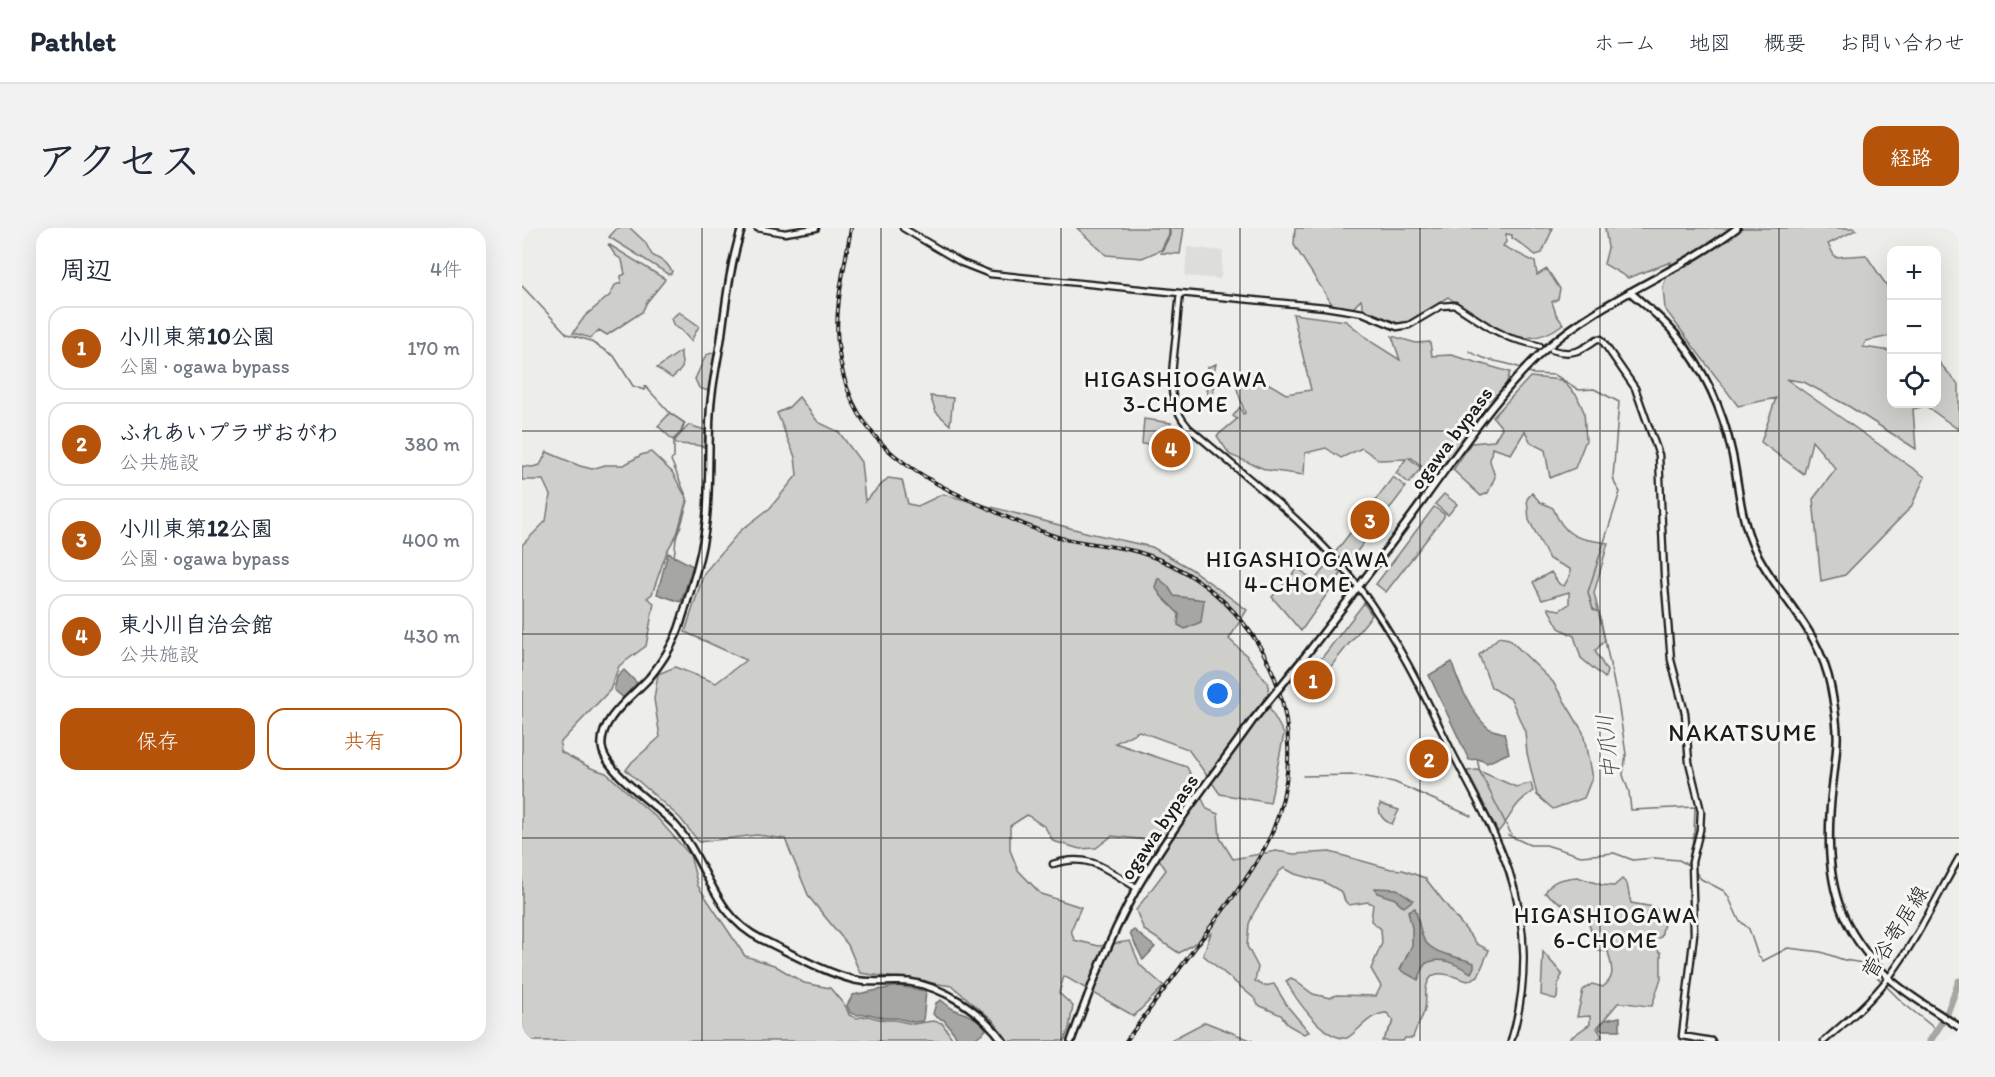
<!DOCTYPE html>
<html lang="ja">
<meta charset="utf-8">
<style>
:root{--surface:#fff;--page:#f2f2f3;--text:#1f2937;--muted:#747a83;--line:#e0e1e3;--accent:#b45309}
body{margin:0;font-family:Itim,"Klee One",sans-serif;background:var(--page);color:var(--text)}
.controls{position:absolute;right:18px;top:18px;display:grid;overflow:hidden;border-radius:12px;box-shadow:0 6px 24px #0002}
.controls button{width:54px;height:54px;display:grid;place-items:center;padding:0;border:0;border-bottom:2px solid var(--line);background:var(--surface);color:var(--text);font:30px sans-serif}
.you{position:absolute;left:696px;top:466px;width:21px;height:21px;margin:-15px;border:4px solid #fff;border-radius:50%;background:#1a73e8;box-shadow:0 0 0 9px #1a73e833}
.badge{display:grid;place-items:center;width:39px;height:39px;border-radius:50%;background:var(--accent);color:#fff;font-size:20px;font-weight:700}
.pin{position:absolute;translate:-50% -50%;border:3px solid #fff;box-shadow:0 2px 6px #0006}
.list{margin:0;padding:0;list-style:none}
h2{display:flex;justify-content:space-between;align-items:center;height:78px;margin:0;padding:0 24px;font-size:26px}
h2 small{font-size:20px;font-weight:400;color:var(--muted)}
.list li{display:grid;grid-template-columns:39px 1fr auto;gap:18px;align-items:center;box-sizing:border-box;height:84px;margin:0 12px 12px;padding:0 12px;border:2px solid var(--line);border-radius:18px}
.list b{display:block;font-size:22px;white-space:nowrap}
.list p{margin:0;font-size:20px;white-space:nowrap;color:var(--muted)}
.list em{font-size:20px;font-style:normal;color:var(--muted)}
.actions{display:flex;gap:12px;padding:18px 24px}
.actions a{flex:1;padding:14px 0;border:2px solid var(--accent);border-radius:18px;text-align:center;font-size:21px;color:var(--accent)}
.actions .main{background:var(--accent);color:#fff}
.icon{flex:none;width:33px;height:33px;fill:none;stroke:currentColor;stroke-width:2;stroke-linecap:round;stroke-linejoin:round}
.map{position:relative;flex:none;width:1437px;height:813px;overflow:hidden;border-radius:18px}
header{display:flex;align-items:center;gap:36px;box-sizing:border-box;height:84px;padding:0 30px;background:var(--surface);border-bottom:2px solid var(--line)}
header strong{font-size:28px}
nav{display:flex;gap:33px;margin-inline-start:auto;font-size:21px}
.intro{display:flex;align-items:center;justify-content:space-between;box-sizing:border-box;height:144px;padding:0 36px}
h1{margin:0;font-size:42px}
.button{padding:15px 27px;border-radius:18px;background:var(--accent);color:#fff;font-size:21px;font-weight:700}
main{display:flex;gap:36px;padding:0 36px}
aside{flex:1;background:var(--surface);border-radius:18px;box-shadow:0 6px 24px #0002}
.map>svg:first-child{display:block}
.built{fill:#ddddda}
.green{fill:#cececb;stroke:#757574;stroke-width:1.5}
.water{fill:#a6a6a3;stroke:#6f6f6d;stroke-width:1.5}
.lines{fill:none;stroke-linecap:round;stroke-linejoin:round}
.stream{stroke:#6f6f6d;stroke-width:1.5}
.river{stroke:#a6a6a3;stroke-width:7}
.tertiary-casing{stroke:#1c1c1c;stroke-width:9}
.secondary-casing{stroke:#1c1c1c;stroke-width:9}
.primary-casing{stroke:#1c1c1c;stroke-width:10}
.trunk-casing{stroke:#1c1c1c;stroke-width:10}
.tertiary{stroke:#f6f6f2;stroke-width:4.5}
.secondary{stroke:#f6f6f2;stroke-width:4.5}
.primary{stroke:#f6f6f2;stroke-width:5}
.trunk{stroke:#f6f6f2;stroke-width:5}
.rail-casing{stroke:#1c1c1c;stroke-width:4}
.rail{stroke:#f6f6f2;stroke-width:1.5;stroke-dasharray:4.5;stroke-linecap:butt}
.trunk-bridge-casing{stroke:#1c1c1c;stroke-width:10;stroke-linecap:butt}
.trunk-bridge{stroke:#f6f6f2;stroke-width:5}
.grid{fill:none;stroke:#1c1c1c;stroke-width:1.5;stroke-opacity:0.55}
.labels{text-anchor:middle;stroke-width:6;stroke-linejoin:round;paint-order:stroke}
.street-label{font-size:21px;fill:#1c1c1c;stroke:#f6f6f2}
.neighbourhood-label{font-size:22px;letter-spacing:1.5px;fill:#1c1c1c;stroke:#f6f6f2}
.water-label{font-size:22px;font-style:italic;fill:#535352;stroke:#f6f6f2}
.quarter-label{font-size:24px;letter-spacing:1.5px;fill:#1c1c1c;stroke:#f6f6f2}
</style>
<header>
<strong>Pathlet</strong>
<nav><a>ホーム</a><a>地図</a><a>概要</a><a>お問い合わせ</a></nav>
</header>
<div class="intro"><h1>アクセス</h1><a class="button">経路</a></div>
<main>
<aside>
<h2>周辺<small>4件</small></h2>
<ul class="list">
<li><span class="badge">1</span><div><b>小川東第10公園</b><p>公園 · ogawa bypass</p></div><em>170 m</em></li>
<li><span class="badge">2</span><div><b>ふれあいプラザおがわ</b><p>公共施設</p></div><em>380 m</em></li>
<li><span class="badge">3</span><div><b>小川東第12公園</b><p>公園 · ogawa bypass</p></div><em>400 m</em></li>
<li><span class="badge">4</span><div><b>東小川自治会館</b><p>公共施設</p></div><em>430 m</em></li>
</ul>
<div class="actions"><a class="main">保存</a><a>共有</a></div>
</aside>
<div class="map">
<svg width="1437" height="813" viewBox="0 0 1437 813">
<rect width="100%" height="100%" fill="#edede9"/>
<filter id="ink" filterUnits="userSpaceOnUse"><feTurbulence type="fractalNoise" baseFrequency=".0167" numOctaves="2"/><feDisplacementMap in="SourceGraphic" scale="12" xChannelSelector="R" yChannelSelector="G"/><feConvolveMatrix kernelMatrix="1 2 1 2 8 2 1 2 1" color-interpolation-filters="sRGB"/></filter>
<g filter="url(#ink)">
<path class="built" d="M665,19l35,4 1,2 -2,24 -2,2 -34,-3z"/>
<path class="green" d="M95,0h13l15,14 7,13 14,8 6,8 -1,3h-3l-59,-37z
M555,0h92v6l-8,16 -19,8 -36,-3z
M648,0h14l-4,26 -19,-1 9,-18z
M773,0h258l-11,25 -6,2c-9,-5 -15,-12 -24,-17v-3l-6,-1v8l-3,4 32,16 2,13 10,-6 13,20 -2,10 -6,3 4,12 7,10c-44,34 -78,-1 -115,-27l-33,23 -15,6 -35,-13 -4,-13 -12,12 -16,-6 -39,-61z
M1083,0h248l3,2 -28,14 7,13 31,-2 25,37v44l-25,5 -3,6 28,4 1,53h44l1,-44 22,25v45l-33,-24 -13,3 3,40 -66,-42 -46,-25 -18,-3 139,98 -14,30 -66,68 -24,6 -8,-82 23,-30 -24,-28 -8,33 -43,-32 15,-44 -38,8 -73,-97 -2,-22 8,-25 -43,16 -24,-14 4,-16z
M86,16l57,35 -1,2 -17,21 -5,10 -35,23 -8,-5 -8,8 -18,-5 12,-17 25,-21 5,-10 6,-2v-7l4,-2 -3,-14 -7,-5z
M157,84l20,14 -8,15 -10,-11 -7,-4 -3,-7z
M771,86l53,7 27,22 27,17 -8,-24 24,7 14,-1 2,14 19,-1 59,17 -5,16 -20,15 -6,19 -43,57 -24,-21h-3l12,10 -12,15 -13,-10 10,-14 -27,1 -17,-12 -21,10 -15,-10 -21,5 -1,22 -37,-5 -37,-15 -13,-19 20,-17 -4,-3 7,-9 3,7 2,-1 -8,-24 14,-16 35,21 25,-4z
M159,123c-1,18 8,12 -9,27l-15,-10z
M193,124l-7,39 -9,-3 -4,-9 11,-24z
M694,136l-2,8 -1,25 -4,1 -3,-12 2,-19z
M1008,149l32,3 15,16 7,16 2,28 -11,28 -25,10 -5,-28 -14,-7 -6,-12 -14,23 -19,-6 -2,13 5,16 -7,16 -7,3 -28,-26 18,-27 23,-2 8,-13 -9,-11z
M408,168l23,2 -3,27 -14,-13z
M277,169l19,25 21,10 22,30 4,39 23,-23 14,2 6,24 10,2 25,-12 146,39 63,14 39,22 56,41 -18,29 19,18 20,27 2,25 14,25 -14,69 -50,-9 -32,-45 -49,-18 -24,12 72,24 20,42 11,5 2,24 13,21 43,-8 18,3 36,-2 61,17 12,1 22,8 52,66 12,6 -11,26 -10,5c-15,-4 -38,-18 -42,8 -1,8 1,15 -2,23 -3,10 -9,15 -11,26h-8l-2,3h-21l12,-20 -7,-8c-17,0 -27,17 -40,25 -23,3 -52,-40 -61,-57l5,-3 22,16 17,4 6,-3 40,1 5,-10 -10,-17 11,-26 -1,-14 -10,-8 2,-17 -5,-2 -19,3 -4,-4 -3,-9 -18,-10 -29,-8 -11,-6 -5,4 -26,42 -4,10 -2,22 11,21 -3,14 9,5 10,-2 14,23 21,25 -5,2 -16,-9 -7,-10 -23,-10 -3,-6 -52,-44 8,-22 -32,20 -35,-23 -8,-20 30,-40 -19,-30 -35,-4 -16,12 -16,1 -27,-8 -8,-14 -18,-12 -17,11v24l8,20 23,24 40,13 -10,23 3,10 25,6 31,-5 10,24 24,21 -30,30 -70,-40 -5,17 14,13 -4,23 -5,12h-56l-15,-21 -41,-34 -92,-13 -12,-28 -39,-48 -24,-58 -28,-4 -58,7 -19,-24 -54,-48 6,-8 28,-25 -6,-38 4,-25 17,-7 41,16 30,-23 -61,-28 19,-59 36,-42 30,-23 27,-33 -2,-18 -18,-44 11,-5z
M148,185l14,10 -3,9 -8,8 -15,-14z
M622,191l27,4 -1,15 -12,-1 -2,8 -14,-1z
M167,197l16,5 -1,17c-9,-3 -18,-2 -28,-3l-1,-4z
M25,224l33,14 12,3 13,-4h19l17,-10 10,-3 21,20 16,29 -8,28 -13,22 -15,43 -5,4 7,5 -8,43 -27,20 -9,24 -50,53 1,9 30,16 15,5 53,47 31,35 8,31 47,70 29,9 30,18 26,5 16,19 3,8 7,3 12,-2 15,4h12l18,4 20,-3 9,2 12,18h-432v-496l24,-24 4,-26 -7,-15h-21v-14l10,1 8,-2z
M871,249l13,10 -60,79 -12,-12z
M1010,265l8,9 13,6c12,30 25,31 55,35l-14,50 11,47 -10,11 12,20 -2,7 -24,-20 -7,-22 -15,-8 -11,-20 12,2 9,-6v-12l-27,8 -9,-18 18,-10 8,12 5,2 6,-11v-6l-21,-10 -20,-39 -2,-21z
M922,266l13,10 -9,11 -13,-11z
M912,279l10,7v3l-58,75 -10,-8z
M808,333l11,13 -40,57 -29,-34 26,-29 16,13z
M842,375l8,12 -44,55 -7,-11z
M977,409l10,2 44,43 30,50 9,46 -8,20 -31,11 -16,-14 -10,-42 -2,-21 -14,-33 -20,-12 -12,-32z
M794,434l9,14 -18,23 -7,-16z
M955,542l39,17 15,-4 2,8c-21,14 -20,24 -35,41l-31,-61z
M858,576l19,6 -7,14c-9,-3 -15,-11 -12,-20z
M1055,649l25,8 12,1 8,-7 5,5 4,19 23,4 11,11 -4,19 -11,4 11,12v25l-9,28c-12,0 -23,-4 -34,-3l-21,25 5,8 -6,5h-30l24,-17v-8l-13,1 6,-27 9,-6 11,3c14,-11 8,-20 5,-36h-10l-10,-30 -43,-28c7,-14 18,-14 32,-16z
M1021,724l19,22 -4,11 -1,13 -2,1 -14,-4z
M683,794l48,19h-84z"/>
<path class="water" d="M146,325l25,13 -12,36 -24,-8z
M636,350l10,8 6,10 30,4 -3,22 -16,7 -7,-4 1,-11 -17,-17 -7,-10z
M930,434c5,19 22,56 38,67 4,2 10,3 14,4l5,20 -22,10 -9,-4 -9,1 -40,-85z
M102,442l13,13 -13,15 -10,-8 3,-13z
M853,660l22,1 16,11 -9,7 -9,-8 -18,-6z
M893,680c3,9 4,18 7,27 6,20 35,20 52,28v4l-3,6c-12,-7 -30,-19 -46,-9l-7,16 -18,-10 12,-25v-17l-4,-17z
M612,702l21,17 -12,13 -12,-24 -1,-3z
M376,758l28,5 -3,30 -9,1 -18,-4h-12l-15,-4 -12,1 -7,-2 -3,-8 6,-10z
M419,772c4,3 8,7 12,9 11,5 28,8 33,21l-14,11h-12l-16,-21 -8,-3 -3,-3 3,-11z
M1098,789v13h-20l-1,-4 6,-6z"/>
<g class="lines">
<path class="stream" d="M0,58l45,48 21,6 26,16 19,30 11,4 1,-4 25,27 15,10 -4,10 -7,6v19l-3,2 16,38 -11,41 -2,19
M947,123c16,11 36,10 54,18
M1005,143l6,3 22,1 24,15 15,-1 25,13 -6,75 2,7 5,8 -32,100 5,17 6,3 19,90 8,52 -3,21 6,17 2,18 64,-3 -1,27 -6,30
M955,531l3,13 31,62
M781,548l53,-1 38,7 77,34
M986,607l22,10h16l35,11 33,-3 19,7 21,-2 25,2 9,5
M1172,642l7,9 23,12 4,5 11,24 10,9 9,27 5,5 25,-13 33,4 23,8 19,3 40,40 35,28"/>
<path class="river" d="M1408,813l16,-25 13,-35"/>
<defs>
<path id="tertiary" d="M235,0l28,5 31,-5
M381,0l59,35 28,11 190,19c-2,17 -3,34 -5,51 -3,33 -10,57 14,84 58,50 122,97 169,158 38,50 65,106 92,162 20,40 44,80 59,123 19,55 19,115 2,170
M658,65l145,14 38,6 34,14 12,-2 32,-19 14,-1 37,24 18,9 30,8
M1030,122c20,6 29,1 45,-11h4l34,49 24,67 5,119 7,86 14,53 4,49 12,49 -1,19 -8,32 2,72 -12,102 30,5
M531,636c37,-12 54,6 84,24"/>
<path id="secondary" d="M1302,813c23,-20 47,-40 65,-64 27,-36 48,-80 70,-119"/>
<path id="primary" d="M1108,64c16,14 33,27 46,43 28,34 47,76 56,118 7,32 8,67 23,97 25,50 64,77 76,138 3,17 7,35 6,53 -1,25 -6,49 -7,73 -4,70 8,114 59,164 20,19 47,33 70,49"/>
<path id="trunk" d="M220,0c-12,36 -16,74 -21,111 -4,25 -10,50 -11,75 -2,36 0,73 -4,108 -4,34 -15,67 -25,100 -6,20 -19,40 -32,56 -17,19 -50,41 -47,69 2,24 56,59 73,78 32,36 39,92 86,114 30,14 62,33 94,41 18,4 36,0 54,2 36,5 73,30 94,59
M784,427c41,-53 82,-106 121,-160 35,-48 77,-110 121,-148 57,-50 130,-74 189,-119
M549,813c22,-60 45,-121 79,-175 31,-51 69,-98 103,-146"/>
</defs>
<use href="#tertiary" class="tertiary-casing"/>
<use href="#secondary" class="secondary-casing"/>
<use href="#primary" class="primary-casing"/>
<use href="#trunk" class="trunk-casing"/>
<use href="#tertiary" class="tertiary"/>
<use href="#secondary" class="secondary"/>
<use href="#primary" class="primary"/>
<use href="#trunk" class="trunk"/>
<defs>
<path id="rail" d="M329,0c-6,38 -17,78 -13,117 9,92 69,127 145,161 25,12 51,24 78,32 25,6 52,7 77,14 65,19 119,70 140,135 16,48 13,101 -7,148 -16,35 -42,67 -65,98 -27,36 -53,72 -80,108"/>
</defs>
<use href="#rail" class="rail-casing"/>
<use href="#rail" class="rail"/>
<defs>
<path id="trunk-bridge" d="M731,492l53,-65"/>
</defs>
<use href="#trunk-bridge" class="trunk-bridge-casing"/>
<use href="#trunk-bridge" class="trunk-bridge"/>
</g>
</g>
<path class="grid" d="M180,0v813M359,0v813M539,0v813M718,0v813M898,0v813M1078,0v813M1257,0v813M0,203h1437M0,406h1437M0,610h1437"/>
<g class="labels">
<g class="street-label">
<text transform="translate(929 210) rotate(-53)" y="7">ogawa bypass</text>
<text transform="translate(637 599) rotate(-56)" y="7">ogawa bypass</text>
<text transform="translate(1373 704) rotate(-58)" y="7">菅谷寄居線</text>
</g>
<g class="neighbourhood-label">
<text x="654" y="159">HIGASHIOGAWA<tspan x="654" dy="25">3-CHOME</tspan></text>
<text x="776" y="339">HIGASHIOGAWA<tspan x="776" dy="25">4-CHOME</tspan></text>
<text x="1084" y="695">HIGASHIOGAWA<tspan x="1084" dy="25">6-CHOME</tspan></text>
</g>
<g class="water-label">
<text transform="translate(1085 519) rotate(-96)" y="8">中爪川</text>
</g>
<g class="quarter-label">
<text x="1221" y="513">NAKATSUME</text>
</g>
</g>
</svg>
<div class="controls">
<button>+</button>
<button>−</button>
<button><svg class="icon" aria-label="locate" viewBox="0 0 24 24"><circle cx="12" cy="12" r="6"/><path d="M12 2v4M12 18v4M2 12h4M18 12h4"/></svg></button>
</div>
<div class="you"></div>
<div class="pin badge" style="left:791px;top:452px">1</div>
<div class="pin badge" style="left:907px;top:531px">2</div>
<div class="pin badge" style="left:848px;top:292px">3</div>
<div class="pin badge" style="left:649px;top:220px">4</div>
</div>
</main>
